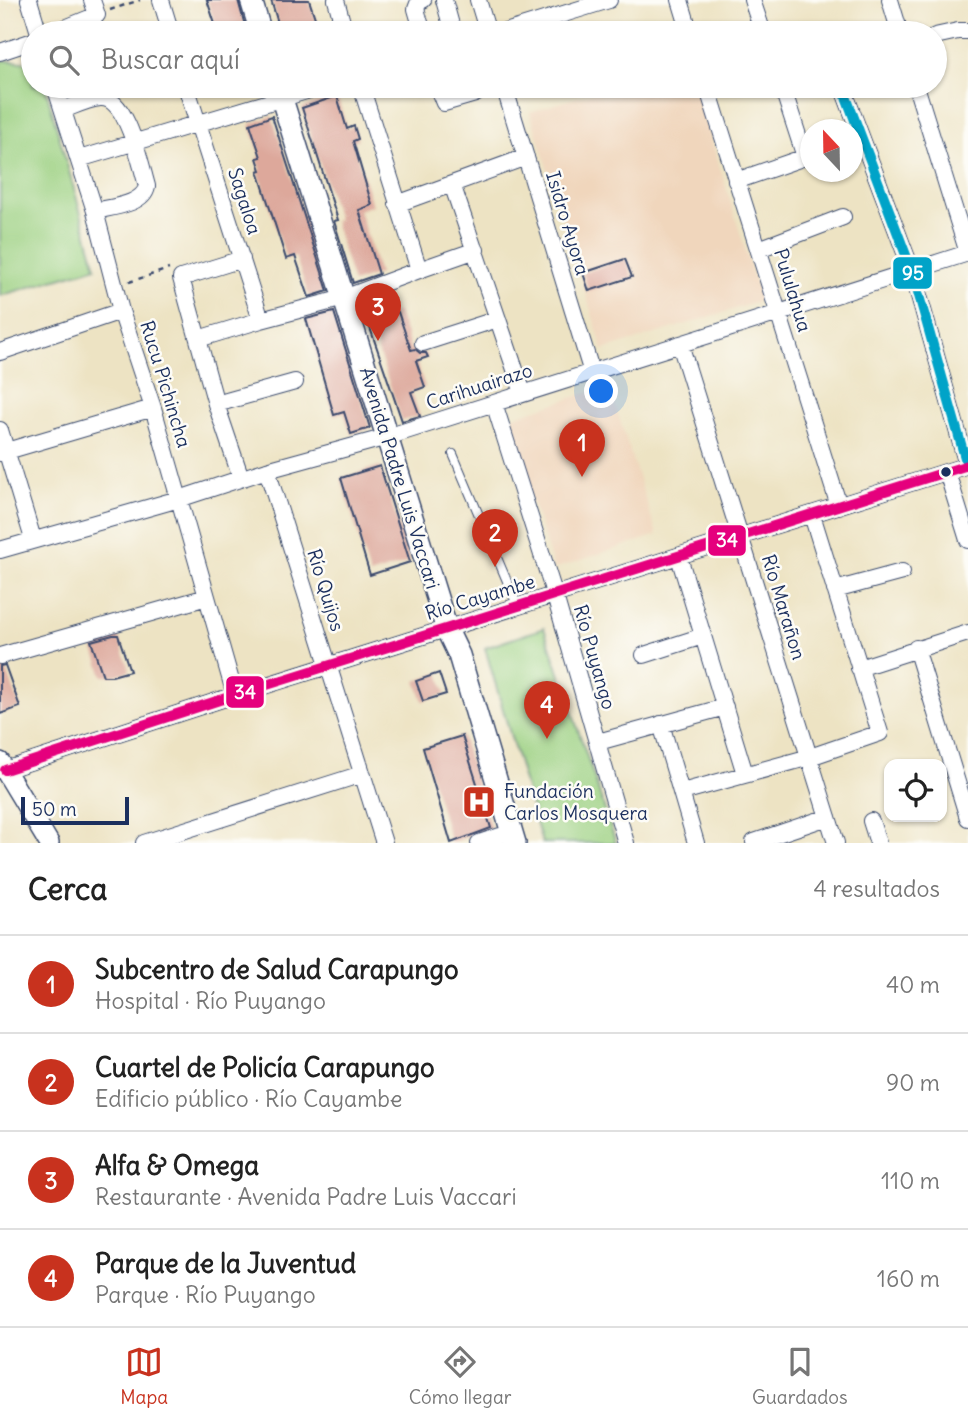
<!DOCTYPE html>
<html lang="es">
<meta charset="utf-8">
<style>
:root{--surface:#fff;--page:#f2f2f2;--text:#222;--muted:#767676;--line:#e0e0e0;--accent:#c8321e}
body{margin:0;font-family:Delius,sans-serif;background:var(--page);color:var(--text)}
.controls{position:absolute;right:21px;bottom:21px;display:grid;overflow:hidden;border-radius:14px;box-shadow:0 2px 5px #0004}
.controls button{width:63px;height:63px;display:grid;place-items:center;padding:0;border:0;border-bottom:2px solid var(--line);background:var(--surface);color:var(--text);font:35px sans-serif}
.compass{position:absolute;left:800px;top:119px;width:63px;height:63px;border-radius:50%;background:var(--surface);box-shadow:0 2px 5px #0004;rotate:338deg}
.scale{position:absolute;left:21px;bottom:18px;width:108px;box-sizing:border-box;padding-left:7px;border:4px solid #1b2f5e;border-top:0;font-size:19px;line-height:24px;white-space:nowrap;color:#1b2f5e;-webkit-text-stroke:5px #fdfcf7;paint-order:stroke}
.you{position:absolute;left:602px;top:392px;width:24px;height:24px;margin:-18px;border:5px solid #fff;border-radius:50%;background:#1a73e8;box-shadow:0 0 0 10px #1a73e833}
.badge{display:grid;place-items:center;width:46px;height:46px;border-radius:50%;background:var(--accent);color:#fff;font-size:23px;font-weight:700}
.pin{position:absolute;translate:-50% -58px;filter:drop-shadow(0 2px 4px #0008)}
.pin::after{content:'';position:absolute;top:37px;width:24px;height:21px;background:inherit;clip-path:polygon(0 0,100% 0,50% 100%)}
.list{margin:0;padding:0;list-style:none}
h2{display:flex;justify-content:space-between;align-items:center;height:91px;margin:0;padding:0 28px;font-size:30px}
h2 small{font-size:23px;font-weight:400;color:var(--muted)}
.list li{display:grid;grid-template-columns:46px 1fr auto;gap:21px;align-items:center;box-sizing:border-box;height:98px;padding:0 28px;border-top:2px solid var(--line)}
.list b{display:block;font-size:26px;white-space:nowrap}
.list p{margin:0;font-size:23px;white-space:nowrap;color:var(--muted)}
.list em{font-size:23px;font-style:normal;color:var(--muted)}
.icon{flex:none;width:38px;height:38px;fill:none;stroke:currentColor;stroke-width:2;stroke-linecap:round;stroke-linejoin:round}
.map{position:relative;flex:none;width:968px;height:843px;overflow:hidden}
.search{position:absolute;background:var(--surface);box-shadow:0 2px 5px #0004;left:21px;right:21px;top:21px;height:77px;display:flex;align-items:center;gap:18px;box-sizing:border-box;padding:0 24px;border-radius:38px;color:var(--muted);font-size:26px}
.sheet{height:483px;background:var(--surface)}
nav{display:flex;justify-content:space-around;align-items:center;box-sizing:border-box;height:98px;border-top:2px solid var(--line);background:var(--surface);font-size:19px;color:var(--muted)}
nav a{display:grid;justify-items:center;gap:4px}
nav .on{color:var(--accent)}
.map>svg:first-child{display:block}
.built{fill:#f0d6bc}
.green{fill:#9bd081;stroke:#5b8070;stroke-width:2}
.building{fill:#dda89b}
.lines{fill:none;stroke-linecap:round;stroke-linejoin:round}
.service-casing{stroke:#3a4a6d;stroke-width:10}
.minor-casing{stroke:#3a4a6d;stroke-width:18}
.tertiary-casing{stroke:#3a4a6d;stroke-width:22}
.secondary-casing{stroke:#3a4a6d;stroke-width:24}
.path{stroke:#3a4a6d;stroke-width:2.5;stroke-dasharray:5 5;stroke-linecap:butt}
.service{stroke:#fff;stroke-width:8}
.minor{stroke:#fff;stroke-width:16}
.tertiary{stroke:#fff;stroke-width:19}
.secondary{stroke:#fff;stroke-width:21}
.bus-1-casing{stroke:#fdfcf7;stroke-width:16}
.bus-2-casing{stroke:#fdfcf7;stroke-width:16}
.bus-1{stroke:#01a3c8;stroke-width:10}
.bus-2{stroke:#e5007d;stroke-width:10}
.bus-dot{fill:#1b2f5e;stroke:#fdfcf7;stroke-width:2.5}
.labels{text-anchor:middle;stroke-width:5;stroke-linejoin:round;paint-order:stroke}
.street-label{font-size:19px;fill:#1b2f5e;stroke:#fdfcf7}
.poi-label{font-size:19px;fill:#1b2f5e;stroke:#fdfcf7;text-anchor:start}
.line-badge{stroke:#fdfcf7;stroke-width:2.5}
.badge-label{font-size:19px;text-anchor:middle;font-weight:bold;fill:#fff}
</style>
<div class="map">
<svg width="968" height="843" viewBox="0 0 968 843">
<rect width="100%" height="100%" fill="#fdfcf7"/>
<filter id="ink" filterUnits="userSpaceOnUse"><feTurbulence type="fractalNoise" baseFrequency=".0143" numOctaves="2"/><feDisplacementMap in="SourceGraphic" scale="14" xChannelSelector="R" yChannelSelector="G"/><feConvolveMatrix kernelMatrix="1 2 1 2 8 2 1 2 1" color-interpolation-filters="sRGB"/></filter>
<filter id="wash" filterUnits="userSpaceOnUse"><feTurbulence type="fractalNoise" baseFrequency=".00686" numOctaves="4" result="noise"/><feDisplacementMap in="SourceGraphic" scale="28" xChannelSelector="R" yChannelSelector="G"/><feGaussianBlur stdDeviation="1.57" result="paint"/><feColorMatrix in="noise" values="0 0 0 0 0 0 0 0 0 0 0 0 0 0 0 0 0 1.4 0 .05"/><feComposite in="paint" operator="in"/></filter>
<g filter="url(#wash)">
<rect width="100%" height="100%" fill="#ede3c3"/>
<path class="built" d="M614,86h81l66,215 -158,49 -73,-238z
M609,386l48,149 -103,34 -48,-150z"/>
<path class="green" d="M0,60l33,3v23h12l51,181 -96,29z
M544,628l72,215h-74l-57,-195z"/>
<g id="blocks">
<path class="building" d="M207,0h31l9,33h-29z
M271,0h38l11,33h-39z
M337,96l10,33 7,-3 4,13 -5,2 19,64 -13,5 20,64 -26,9 -19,-62 4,-1 -36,-112z
M272,116l56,175 -19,6 -14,-41 -9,3 -28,-88 3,-1 -4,-12 4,-1 -11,-33z
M625,259l7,18 -43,14 -6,-18z
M334,312l36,116 -19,6 -7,-22 -10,3 -28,-96z
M398,312l13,38 4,-1 5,4h6l2,4 -12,4 9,26 -14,5 9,24 -18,5 -34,-99z
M380,466l30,96 -40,13 -29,-97z
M113,635h5l12,36 -18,5h-9l-12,-35z
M5,665l15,42 -20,7v-48z
M439,673l7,21 -23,7 -7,-20z
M462,736l29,92 -40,15 -28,-95z"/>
</g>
</g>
<g filter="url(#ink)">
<use href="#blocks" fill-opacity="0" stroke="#3a4a6d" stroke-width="2"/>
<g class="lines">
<defs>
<path id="service" d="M453,454l65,153"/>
<path id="minor" d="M29,0l10,33
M161,0l10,33
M336,0l9,33
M444,0l7,25
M478,0l10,33
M680,0l10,33
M752,0l11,33
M890,0l10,33
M53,33l44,-18 -5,-15
M423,33l-7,-24 3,-8 4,-1
M502,33l107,-33
M935,36l23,-5h10
M0,52l33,-11
M55,86l40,125 26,100 32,97 82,287
M186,86l75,234 83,-22 75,-28 -58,-184
M437,86l7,17 31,-9v-8
M504,86l88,287
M707,86l132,420
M842,86l70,185 55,194
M916,86l52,167
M784,92l17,-6
M63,110c11,-4 25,-11 37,-12 27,-3 41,68 47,88 -4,19 -36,21 -52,25
M79,159l244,-73
M736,181l69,-24 -23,-71
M452,184l71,209
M397,204l129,-47
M759,249l84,-32
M419,270l57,-20
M198,339l63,-19
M423,343l75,-24
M680,344l156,499
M0,352l121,-41
M494,403l61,193 71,247
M216,404l79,-22
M0,430l33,109
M0,453l153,-45
M267,470l117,373
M947,472l21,68
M241,478l-25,-74 -35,-126 61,-19
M0,550l179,-51 88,-29 120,-33 581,-184
M679,557l66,217
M835,590l67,-18
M916,648l52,170
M644,655l59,-19
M0,656l207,-59
M859,668l109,-35
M661,724l35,119
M598,742l127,-35
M5,770l230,-75 733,-230
M682,792l128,-35 70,-24 -68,-218
M871,821l7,22
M754,842l74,-25
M144,843l218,-69
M479,843l21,-7"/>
<path id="tertiary" d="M0,762l49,81"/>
<path id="secondary" d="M251,0l10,33
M278,86l169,544 12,25 56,188"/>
</defs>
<use href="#service" class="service-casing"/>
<use href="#minor" class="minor-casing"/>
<use href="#tertiary" class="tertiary-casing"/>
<use href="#secondary" class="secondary-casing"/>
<path class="path" d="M110,10l30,-10
M129,282l40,-13"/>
<use href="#service" class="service"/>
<use href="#minor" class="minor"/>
<use href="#tertiary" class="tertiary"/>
<use href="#secondary" class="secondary"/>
<defs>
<path id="bus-1" d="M842,86l70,185 55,194"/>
<path id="bus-2" d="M5,770l230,-75 733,-230"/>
</defs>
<use href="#bus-1" class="bus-1-casing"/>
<use href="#bus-2" class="bus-2-casing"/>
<use href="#bus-1" class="bus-1"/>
<use href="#bus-2" class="bus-2"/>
</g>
</g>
<defs>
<symbol id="hospital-square" viewBox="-11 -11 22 22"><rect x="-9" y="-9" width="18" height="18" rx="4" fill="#c8321e" stroke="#fdfcf7"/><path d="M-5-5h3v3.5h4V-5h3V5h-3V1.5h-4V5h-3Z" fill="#fff"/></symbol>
</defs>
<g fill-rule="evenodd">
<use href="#hospital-square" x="460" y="783" width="38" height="38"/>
</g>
<circle class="bus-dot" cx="946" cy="472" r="6"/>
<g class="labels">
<g class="street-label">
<text transform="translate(245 201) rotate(72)" y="7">Sagaloa</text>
<text transform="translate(568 223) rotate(73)" y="7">Isidro Ayora</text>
<text transform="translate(793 290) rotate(73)" y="7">Pululahua</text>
<text transform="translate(166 384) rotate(73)" y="7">Rucu Pichincha</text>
<text transform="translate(479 386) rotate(-18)" y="7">Carihuairazo</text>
<text transform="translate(400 478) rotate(73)" y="7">Avenida Padre Luis Vaccari</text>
<text transform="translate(326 590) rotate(73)" y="7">Río Quijos</text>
<text transform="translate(480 597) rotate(-17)" y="7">Río Cayambe</text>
<text transform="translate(784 607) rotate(73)" y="7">Río Marañon</text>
<text transform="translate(595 657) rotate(74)" y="7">Río Puyango</text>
</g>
<g class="poi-label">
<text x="504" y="798">Fundación<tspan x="504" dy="22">Carlos Mosquera</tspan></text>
</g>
</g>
<g class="line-badge">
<rect x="892" y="256" width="41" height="34" rx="7" fill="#01a3c8"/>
<rect x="707" y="524" width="40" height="33" rx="7" fill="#e5007d"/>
<rect x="225" y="675" width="40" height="34" rx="7" fill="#e5007d"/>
</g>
<g class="badge-label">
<text x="913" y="280">95</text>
<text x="727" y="547">34</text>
<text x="245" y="699">34</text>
</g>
</svg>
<div class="controls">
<button><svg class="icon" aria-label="locate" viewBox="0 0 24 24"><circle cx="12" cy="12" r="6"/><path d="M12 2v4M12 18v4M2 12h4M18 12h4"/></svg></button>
</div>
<svg class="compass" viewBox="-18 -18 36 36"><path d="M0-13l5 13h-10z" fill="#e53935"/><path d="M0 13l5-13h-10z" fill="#767676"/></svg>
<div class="scale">50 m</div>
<div class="you"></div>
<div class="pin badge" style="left:582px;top:477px">1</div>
<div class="pin badge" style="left:495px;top:567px">2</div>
<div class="pin badge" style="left:378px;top:341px">3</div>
<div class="pin badge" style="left:547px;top:739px">4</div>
<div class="search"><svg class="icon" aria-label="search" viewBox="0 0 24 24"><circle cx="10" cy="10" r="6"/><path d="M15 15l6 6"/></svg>Buscar aquí</div>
</div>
<section class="sheet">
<h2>Cerca<small>4 resultados</small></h2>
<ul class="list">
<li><span class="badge">1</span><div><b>Subcentro de Salud Carapungo</b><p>Hospital · Río Puyango</p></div><em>40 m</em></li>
<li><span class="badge">2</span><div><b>Cuartel de Policía Carapungo</b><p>Edificio público · Río Cayambe</p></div><em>90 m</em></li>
<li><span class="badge">3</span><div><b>Alfa &amp; Omega</b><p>Restaurante · Avenida Padre Luis Vaccari</p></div><em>110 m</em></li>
<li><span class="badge">4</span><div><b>Parque de la Juventud</b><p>Parque · Río Puyango</p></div><em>160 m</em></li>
</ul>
</section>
<nav>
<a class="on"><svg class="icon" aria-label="map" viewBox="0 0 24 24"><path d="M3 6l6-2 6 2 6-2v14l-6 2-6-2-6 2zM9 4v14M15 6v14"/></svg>Mapa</a>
<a><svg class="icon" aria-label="directions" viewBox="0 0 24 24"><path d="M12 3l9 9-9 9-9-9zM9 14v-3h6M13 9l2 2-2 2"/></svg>Cómo llegar</a>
<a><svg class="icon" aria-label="saved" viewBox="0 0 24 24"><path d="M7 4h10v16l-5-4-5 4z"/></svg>Guardados</a>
</nav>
